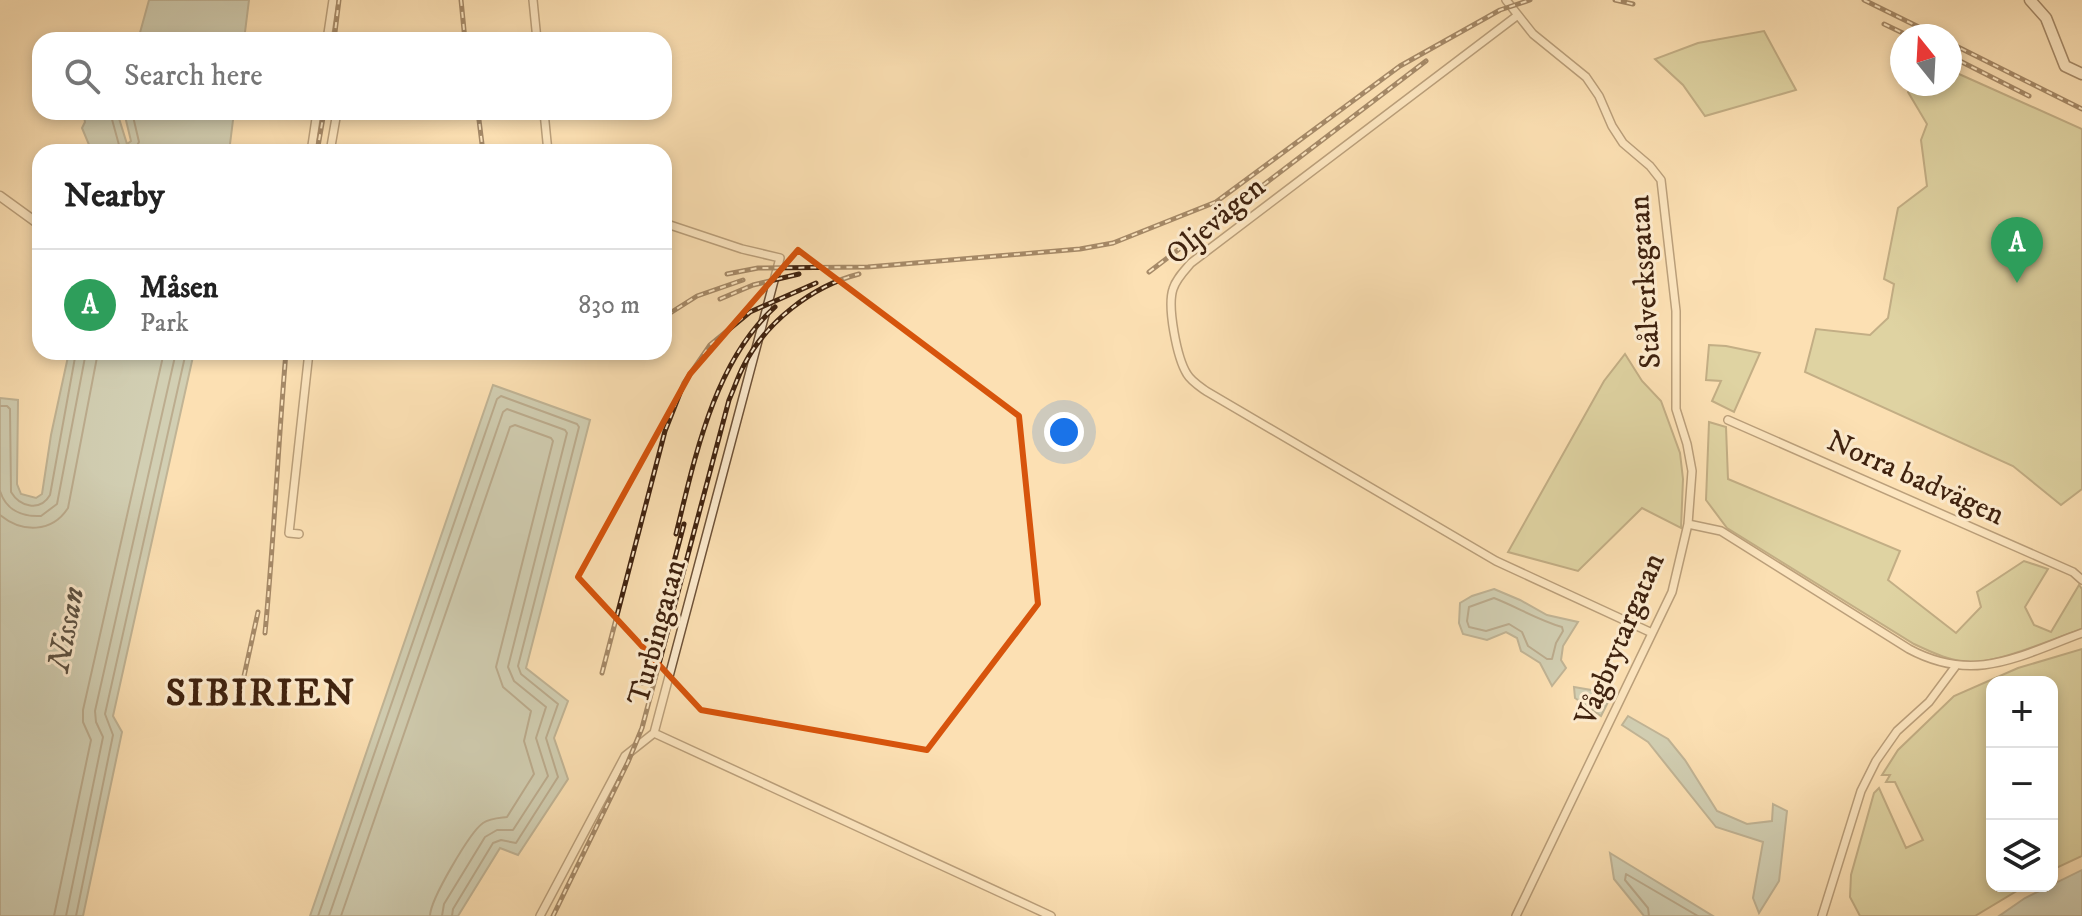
<!DOCTYPE html>
<meta charset="utf-8">
<style>
:root{--surface:#fff;--page:#f2f2f2;--text:#222;--muted:#767676;--line:#e0e0e0;--accent:#8f2418}
body{margin:0;font-family:"IM FELL DW Pica",serif;background:var(--page);color:var(--text)}
.controls{position:absolute;right:24px;bottom:24px;display:grid;overflow:hidden;border-radius:16px;box-shadow:0 4px 12px #0003}
.controls button{width:72px;height:72px;display:grid;place-items:center;padding:0;border:0;border-bottom:2px solid var(--line);background:var(--surface);color:var(--text);font:40px sans-serif}
.compass{position:absolute;left:1890px;top:24px;width:72px;height:72px;border-radius:50%;background:var(--surface);box-shadow:0 4px 12px #0003;rotate:342deg}
.you{position:absolute;left:1064px;top:432px;width:28px;height:28px;margin:-20px;border:6px solid #fff;border-radius:50%;background:#1a73e8;box-shadow:0 0 0 12px #1a73e833}
.badge{display:grid;place-items:center;width:52px;height:52px;border-radius:50%;background:var(--accent);color:#fff;font-size:26px;font-weight:700}
.pin{position:absolute;translate:-50% -66px;filter:drop-shadow(0 2px 4px #0008)}
.pin::after{content:'';position:absolute;top:42px;width:28px;height:24px;background:inherit;clip-path:polygon(0 0,100% 0,50% 100%)}
.list{margin:0;padding:0;list-style:none}
h2{display:flex;justify-content:space-between;align-items:center;height:104px;margin:0;padding:0 32px;font-size:34px}
h2 small{font-size:26px;font-weight:400;color:var(--muted)}
.list li{display:grid;grid-template-columns:52px 1fr auto;gap:24px;align-items:center;box-sizing:border-box;height:112px;padding:0 32px;border-top:2px solid var(--line)}
.list b{display:block;font-size:30px;white-space:nowrap}
.list p{margin:0;font-size:26px;white-space:nowrap;color:var(--muted)}
.list em{font-size:26px;font-style:normal;color:var(--muted)}
.icon{flex:none;width:44px;height:44px;fill:none;stroke:currentColor;stroke-width:2;stroke-linecap:round;stroke-linejoin:round}
.map{position:relative;flex:none;width:2082px;height:916px;overflow:hidden}
.search{position:absolute;background:var(--surface);box-shadow:0 4px 12px #0003;left:32px;top:32px;width:640px;height:88px;display:flex;align-items:center;gap:20px;box-sizing:border-box;padding:0 28px;border-radius:24px;color:var(--muted);font-size:30px}
.panel{position:absolute;background:var(--surface);box-shadow:0 4px 12px #0003;left:32px;top:144px;width:640px;height:216px;border-radius:24px}
.map>svg:first-child{display:block}
.green{fill:#bdc38e;stroke:#7e724e;stroke-width:2}
.water{fill:#a1bbb4;stroke:#7a7e72;stroke-width:2}
.lines{fill:none;stroke-linecap:round;stroke-linejoin:round}
.shore{stroke:#706e62;stroke-width:2}
.minor-casing{stroke:#6e5238;stroke-width:10}
.tertiary-casing{stroke:#6e5238;stroke-width:11}
.secondary-casing{stroke:#3f220f;stroke-width:13}
.minor{stroke:#fdebce;stroke-width:7}
.tertiary{stroke:#fdebce;stroke-width:8}
.secondary{stroke:#fdebce;stroke-width:10}
.rail-casing{stroke:#3f220f;stroke-width:5}
.rail{stroke:#fdebce;stroke-width:2;stroke-dasharray:6;stroke-linecap:butt}
.marked{fill:none;stroke:#d7540c;stroke-width:6;stroke-linejoin:round}
.labels{text-anchor:middle;stroke-width:6;stroke-linejoin:round;paint-order:stroke}
.street-label{font-size:30px;fill:#3f220f;stroke:#fdebce}
.water-label{font-size:32px;font-style:italic;fill:#5c5041;stroke:#fdebce}
.district-label{font-size:38px;font-weight:bold;letter-spacing:2px;fill:#3f220f;stroke:#fdebce}
</style>
<div class="map">
<svg width="2082" height="916" viewBox="0 0 2082 916">
<rect width="100%" height="100%" fill="#fce0b3"/>
<filter id="stains"><feTurbulence type="fractalNoise" baseFrequency=".0025" numOctaves="4"/><feColorMatrix values="0 0 0 0 .2 0 0 0 0 .09 0 0 0 0 .02 0 0 0 .5 -.17"/></filter>
<radialGradient id="worn" r=".72"><stop offset=".6" stop-color="#630" stop-opacity="0"/><stop offset="1" stop-color="#630" stop-opacity=".3"/></radialGradient>
<path class="green" d="M1764,31l32,59 -91,26 -22,-31 -28,-26 43,-16z
M1950,70l132,59v360l-21,16 -48,-39 -208,-94 11,-43 54,6 18,-17 6,-34 -10,-5 14,-71 29,-22 -6,-46 6,-16 -19,-32 6,-8h36z
M1709,345l17,1 34,7 -26,59 -22,-11 9,-20 -15,-1z
M1625,354l17,27 19,20 19,52 3,26 -2,49 -39,-20 -64,63 -70,-19 96,-171z
M1709,422l17,5 2,52 172,72 -12,29 68,53 25,-26 -4,-15 47,-31 24,8 -23,38 9,18 17,7 28,-47 3,4v40c-30,10 -78,32 -108,33 -22,0 -41,-9 -60,-18l-187,-116 -21,-28z
M2082,649v207l-30,14v-188h-60v204h33l-50,30h-115l-10,-19 1,-22 23,-82 5,-5 27,60 17,-8 -28,-58h-9l4,-7h-8l16,-25 56,-54 64,-28z"/>
<path class="water" d="M149,0h100l-5,40h-106z
M83,112h34l10,32 4,-3 -7,-29h110l-5,40h-137l-10,-24 3,-6z
M69,352h125l-81,364 9,16 -39,184h-83v-518l18,2 -1,84 4,10 15,4 6,-4 9,-59z
M493,385l97,35 -64,248 42,33 -14,37 14,41 -50,76 -18,-7 -42,68h-148z
M1494,589l26,11 27,15 31,7 -15,24 -2,14 5,8 -14,18 -12,-23 -19,-12 -4,-13 -11,-6 -19,8 -24,-6 -4,-11 1,-20 12,-7z
M1574,687l23,4 12,9 -8,16 -26,-18z
M1628,716l40,23 17,21 32,51 30,13 25,-3 1,-17 14,7 -8,70 -20,32 -6,-15 10,-56 -47,-15 -68,-85 -26,-17z
M1610,853l103,63h-69l-30,-37z
M2082,870v46h-83l26,-18z"/>
<g class="lines">
<path class="shore" d="M110,112l9,33 8,6 8,-2 4,-7 -7,-30
M0,406h7l3,3 1,83c9,15 29,20 39,3l26,-143
M0,491c6,19 22,26 41,25l16,-12 29,-152
M0,515c22,18 52,18 68,-7l30,-156
M1494,598c23,9 44,22 68,29l1,4 -7,12 -4,16h-5l-19,-13 -6,-14 -13,-8 -23,7 -17,-4 -2,-6 2,-14z
M54,916l37,-176 -8,-18v-12l81,-358
M66,916l37,-179 -7,-15 -1,-11 81,-359
M76,916l37,-181 -8,-21 81,-362
M318,916l179,-517 4,-3 76,28 2,3 -61,239 3,8 37,30 -12,34 12,39 -42,66 -15,-3 -8,3 -40,66 -1,7
M329,916l174,-504 4,-3 58,21 2,3 -59,234 6,14 32,26 -10,31 12,38 -35,54h-16l-12,7 -41,67 -2,12
M341,916l169,-489 5,-2 36,13 2,3 -57,226 7,20 28,24 -7,30 10,33 -27,43c-8,1 -17,1 -24,6 -13,9 -53,77 -53,93
M1649,916l-1,-8 -23,-28 1,-6 72,42"/>
<defs>
<path id="minor" d="M533,0l4,40
M1506,0l27,34 53,43 13,19 13,30 11,17 27,23 11,14 15,131v98l11,35 5,27 -4,53
M1518,15l-327,248c-7,8 -15,16 -18,26 -6,18 4,69 14,85 4,7 12,12 19,17l290,170 156,72
M327,40l6,-40
M544,112l4,40
M311,152l6,-40
M330,152l7,-40
M664,223l78,26 38,9 -126,475 397,183
M1728,420l345,152 9,8
M299,534l-10,-1 20,-181
M540,916l85,-160 29,-23
M1516,916l156,-324 16,-68 33,7 188,118c65,35 110,7 173,-16
M1822,916l39,-125 15,-30 21,-30 32,-29 26,-35"/>
<path id="tertiary" d="M0,196l40,29"/>
<path id="secondary" d="M2030,0l16,18 19,48 17,8"/>
</defs>
<use href="#minor" class="minor-casing"/>
<use href="#tertiary" class="tertiary-casing"/>
<use href="#secondary" class="secondary-casing"/>
<use href="#minor" class="minor"/>
<use href="#tertiary" class="tertiary"/>
<use href="#secondary" class="secondary"/>
<defs>
<path id="rail" d="M461,0l4,40
M1615,0l18,4
M1864,0l73,36
M1884,24l25,12
M334,40l5,-40
M1950,43l132,66
M1950,56l79,40
M478,112l5,40
M317,152l7,-40
M1149,272l277,-211
M727,274l31,-6 110,-1 212,-18 33,-6 103,-41 184,-136 100,-56 30,-10
M720,299l33,-14 46,-11
M667,315l30,-19 46,-16
M676,534c19,-77 38,-172 99,-227
M265,633c9,-94 13,-187 21,-281
M602,673l63,-242 19,-48 26,-38 40,-33 66,-29
M642,683l42,-159
M239,699l19,-87
M553,916l75,-154 14,-34 87,-328c5,-11 9,-24 15,-35 22,-43 68,-79 115,-91"/>
</defs>
<use href="#rail" class="rail-casing"/>
<use href="#rail" class="rail"/>
</g>
<path d="M0 0H2082V916H0ZM798,250l221,166 19,188 -111,146 -226,-40 -123,-133 112,-203z" fill="#fce0b3" fill-opacity=".55" fill-rule="evenodd"/>
<path class="marked" d="M798,250l221,166 19,188 -111,146 -226,-40 -123,-133 112,-203z"/>
<g class="labels">
<g class="street-label">
<text transform="translate(1215 220) rotate(-40)" y="10">Oljevägen</text>
<text transform="translate(1644 282) rotate(-94)" y="10">Stålverksgatan</text>
<text transform="translate(1916 477) rotate(24)" y="10">Norra badvägen</text>
<text transform="translate(656 632) rotate(-75)" y="10">Turbingatan</text>
<text transform="translate(1619 639) rotate(-67)" y="10">Vågbrytargatan</text>
</g>
<g class="water-label">
<text transform="translate(65 629) rotate(-79)" y="11">Nissan</text>
</g>
<g class="district-label">
<text x="261" y="705">SIBIRIEN</text>
</g>
</g>
<rect width="100%" height="100%" filter="url(#stains)"/>
<rect width="100%" height="100%" fill="url(#worn)"/>
</svg>
<div class="controls">
<button>+</button>
<button>−</button>
<button><svg class="icon" aria-label="layers" viewBox="0 0 24 24"><path d="M12 4l9 5-9 5-9-5zM3 14l9 5 9-5"/></svg></button>
</div>
<svg class="compass" viewBox="-18 -18 36 36"><path d="M0-13l5 13h-10z" fill="#e53935"/><path d="M0 13l5-13h-10z" fill="#767676"/></svg>
<div class="you"></div>
<div class="pin badge" style="left:2017px;top:283px;background:#2e9e5b">A</div>
<div class="search"><svg class="icon" aria-label="search" viewBox="0 0 24 24"><circle cx="10" cy="10" r="6"/><path d="M15 15l6 6"/></svg>Search here</div>
<section class="panel">
<h2>Nearby<small></small></h2>
<ul class="list">
<li><span class="badge" style="background:#2e9e5b">A</span><div><b>Måsen</b><p>Park</p></div><em>830 m</em></li>
</ul>
</section>
</div>
